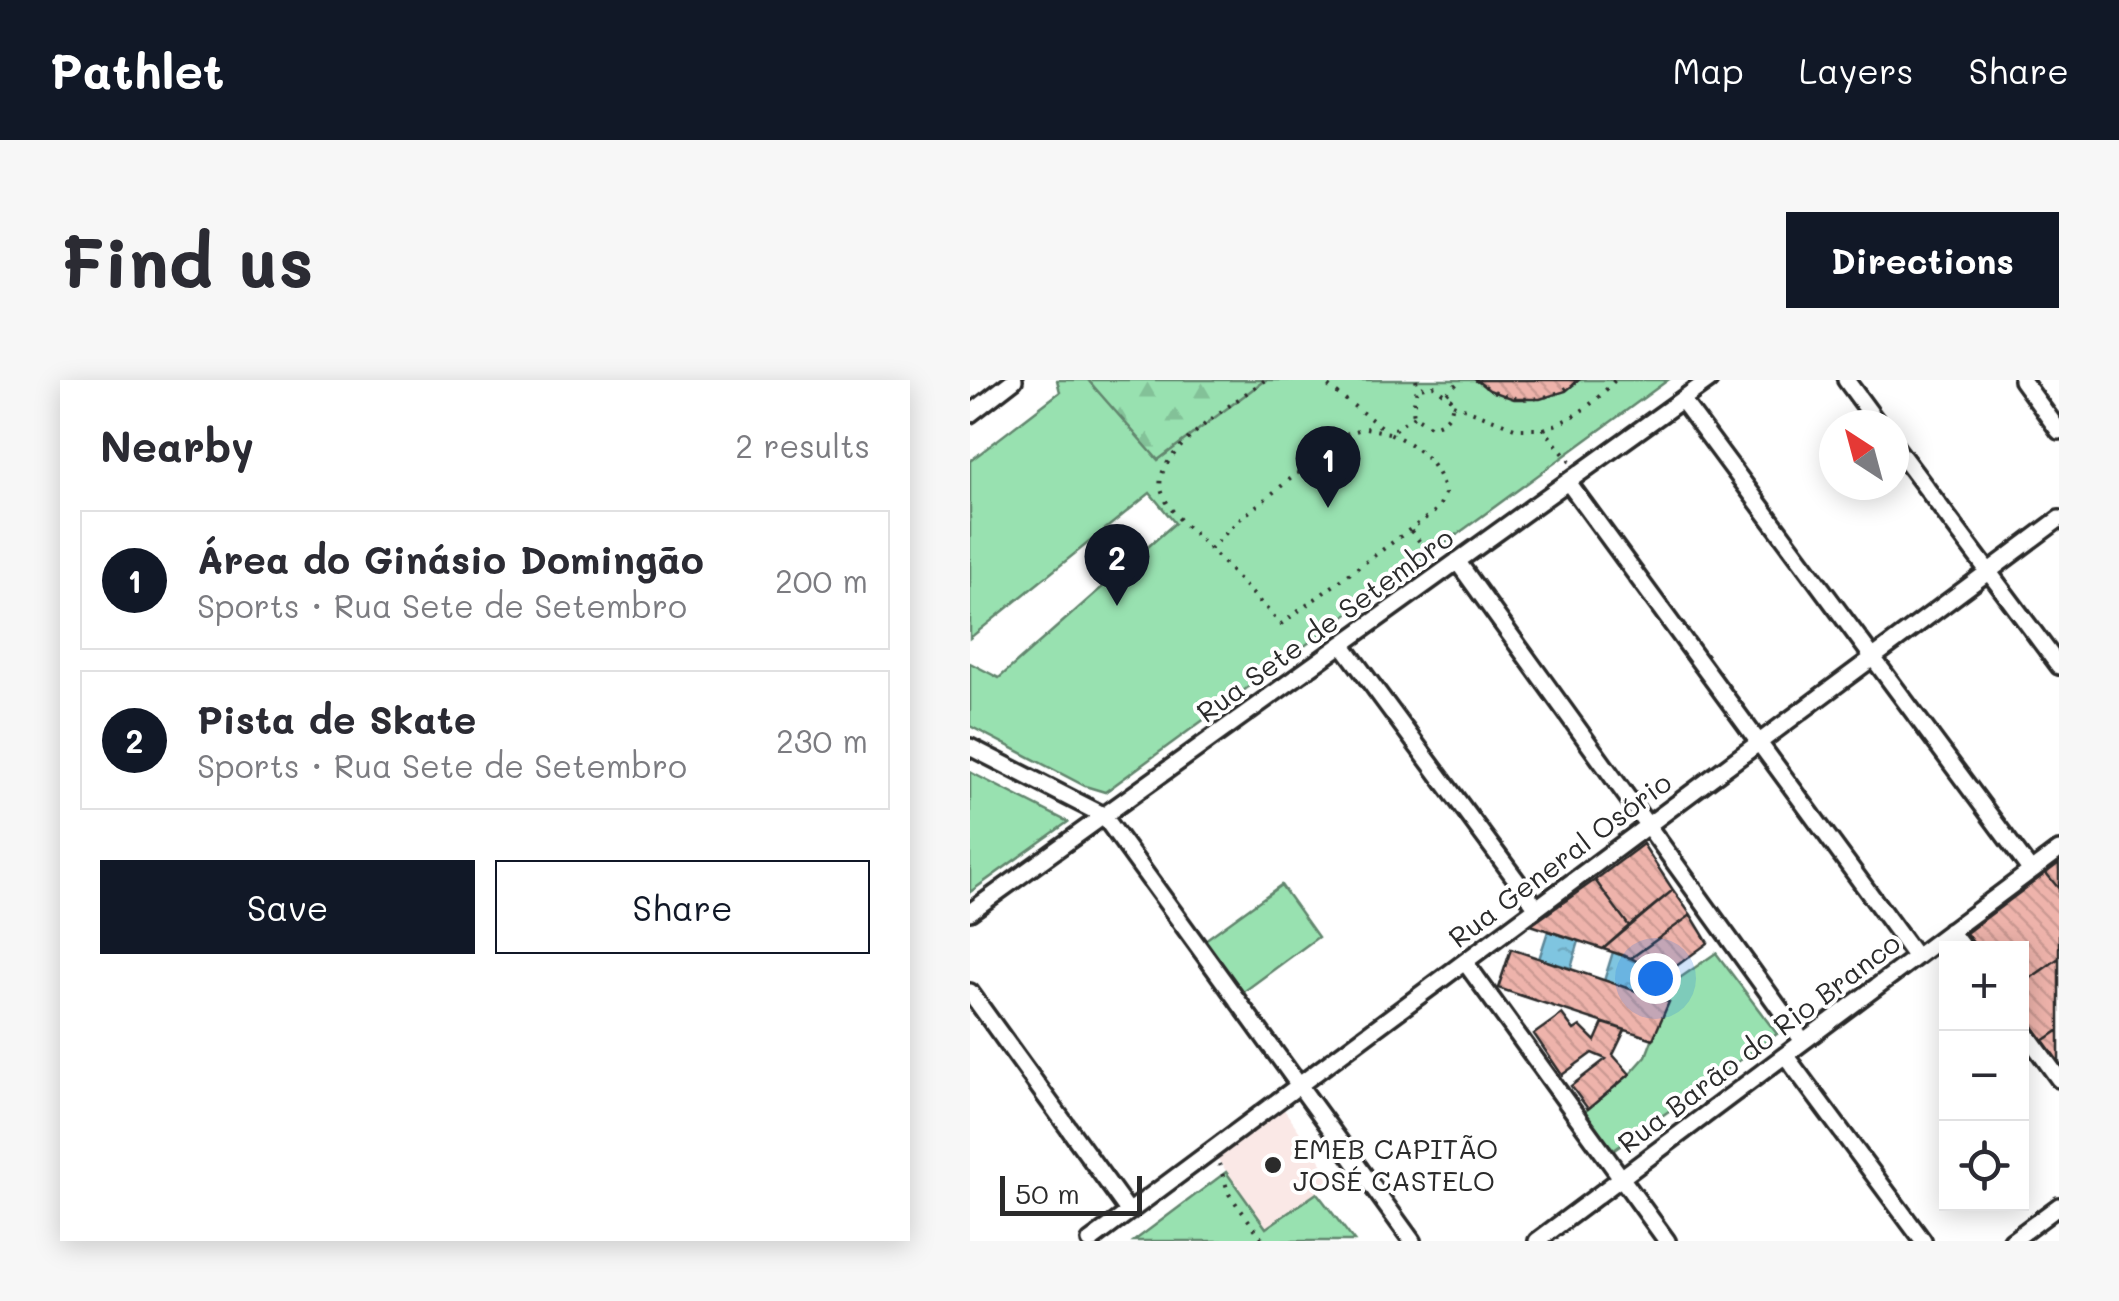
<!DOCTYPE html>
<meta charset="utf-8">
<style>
:root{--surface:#fff;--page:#f7f7f7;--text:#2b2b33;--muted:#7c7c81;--line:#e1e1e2;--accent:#111827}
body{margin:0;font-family:Mali,sans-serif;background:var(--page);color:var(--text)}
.controls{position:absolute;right:30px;bottom:30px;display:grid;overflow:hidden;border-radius:0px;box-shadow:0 5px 25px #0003}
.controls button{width:90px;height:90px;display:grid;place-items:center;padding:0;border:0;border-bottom:2px solid var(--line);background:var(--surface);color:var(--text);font:50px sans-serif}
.compass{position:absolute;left:849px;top:30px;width:90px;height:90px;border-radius:50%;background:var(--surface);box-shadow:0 5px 25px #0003;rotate:324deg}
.scale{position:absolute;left:30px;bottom:25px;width:142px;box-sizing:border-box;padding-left:10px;border:5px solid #2b2b2b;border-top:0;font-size:28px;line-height:35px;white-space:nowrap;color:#2b2b2b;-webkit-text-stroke:8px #fff;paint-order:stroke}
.you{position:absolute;left:685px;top:598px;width:35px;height:35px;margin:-25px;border:8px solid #fff;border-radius:50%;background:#1a73e8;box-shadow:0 0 0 15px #1a73e833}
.badge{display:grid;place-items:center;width:65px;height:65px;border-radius:50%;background:var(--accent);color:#fff;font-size:32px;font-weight:700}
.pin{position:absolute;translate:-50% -82px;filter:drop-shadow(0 2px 5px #0008)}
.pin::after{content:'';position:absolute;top:52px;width:35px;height:30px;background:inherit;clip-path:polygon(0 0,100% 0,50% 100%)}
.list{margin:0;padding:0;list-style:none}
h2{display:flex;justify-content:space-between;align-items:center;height:130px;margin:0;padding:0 40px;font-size:42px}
h2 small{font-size:32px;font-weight:400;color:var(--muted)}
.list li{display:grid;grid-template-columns:65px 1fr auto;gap:30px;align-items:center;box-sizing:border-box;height:140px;margin:0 20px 20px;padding:0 20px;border:2px solid var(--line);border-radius:0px}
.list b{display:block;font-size:38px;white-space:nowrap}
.list p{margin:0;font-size:32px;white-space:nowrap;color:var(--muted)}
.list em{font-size:32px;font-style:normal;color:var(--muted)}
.actions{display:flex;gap:20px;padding:30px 40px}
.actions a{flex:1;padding:22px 0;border:2px solid var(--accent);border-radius:0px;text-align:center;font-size:35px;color:var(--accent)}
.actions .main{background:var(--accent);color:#fff}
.icon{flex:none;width:55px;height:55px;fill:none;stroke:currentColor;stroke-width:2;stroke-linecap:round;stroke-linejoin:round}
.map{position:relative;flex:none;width:1089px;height:861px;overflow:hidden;border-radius:0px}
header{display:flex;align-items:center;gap:60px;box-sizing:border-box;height:140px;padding:0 50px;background:var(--accent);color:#fff}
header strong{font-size:48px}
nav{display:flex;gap:55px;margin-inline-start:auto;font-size:35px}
.intro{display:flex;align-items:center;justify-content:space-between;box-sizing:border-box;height:240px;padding:0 60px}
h1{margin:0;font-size:70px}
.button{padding:25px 45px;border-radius:0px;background:var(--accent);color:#fff;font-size:35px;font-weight:700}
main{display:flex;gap:60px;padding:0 60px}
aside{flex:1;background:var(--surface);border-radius:0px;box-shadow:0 5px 25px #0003}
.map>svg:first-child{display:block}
.built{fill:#fae8e6}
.green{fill:#98e1b0;stroke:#62866e;stroke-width:2.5}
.forest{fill:url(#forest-firs);stroke:#62866e;stroke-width:2.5}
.water{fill:url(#water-ripples);stroke:#5d8798;stroke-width:2.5}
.building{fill:url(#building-back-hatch);stroke:#2b2b2b;stroke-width:2.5}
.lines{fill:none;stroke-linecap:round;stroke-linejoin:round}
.minor-casing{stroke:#2b2b2b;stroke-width:22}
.path{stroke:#2b2b2b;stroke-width:4;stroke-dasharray:2.5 8;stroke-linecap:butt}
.minor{stroke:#fff;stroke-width:15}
.poi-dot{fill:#2b2b2b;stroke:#fff;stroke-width:4}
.labels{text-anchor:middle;stroke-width:8;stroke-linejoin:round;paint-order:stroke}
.street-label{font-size:28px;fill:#2b2b2b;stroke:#fff}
.poi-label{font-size:28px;fill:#2b2b2b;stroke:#fff;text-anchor:start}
</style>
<header>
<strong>Pathlet</strong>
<nav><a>Map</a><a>Layers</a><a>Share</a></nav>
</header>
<div class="intro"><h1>Find us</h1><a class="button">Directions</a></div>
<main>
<aside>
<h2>Nearby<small>2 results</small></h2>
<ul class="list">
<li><span class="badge">1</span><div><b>Área do Ginásio Domingão</b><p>Sports · Rua Sete de Setembro</p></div><em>200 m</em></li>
<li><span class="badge">2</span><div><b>Pista de Skate</b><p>Sports · Rua Sete de Setembro</p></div><em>230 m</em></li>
</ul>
<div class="actions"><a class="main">Save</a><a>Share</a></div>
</aside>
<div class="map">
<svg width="1089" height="861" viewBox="0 0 1089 861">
<defs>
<pattern id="forest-firs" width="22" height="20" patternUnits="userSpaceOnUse" patternTransform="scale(2.5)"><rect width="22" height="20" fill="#98e1b0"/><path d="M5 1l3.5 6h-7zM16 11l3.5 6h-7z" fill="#83c198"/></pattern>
<pattern id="water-ripples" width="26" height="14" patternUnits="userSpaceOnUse" patternTransform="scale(2.5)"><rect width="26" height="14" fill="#7fc5e0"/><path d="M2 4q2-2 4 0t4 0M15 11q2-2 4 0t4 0" fill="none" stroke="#6ea9c0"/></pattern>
<pattern id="building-back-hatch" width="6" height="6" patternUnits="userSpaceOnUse" patternTransform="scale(2.5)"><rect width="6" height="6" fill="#eeb3ab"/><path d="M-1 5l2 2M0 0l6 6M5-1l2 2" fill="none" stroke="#cc9a93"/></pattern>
</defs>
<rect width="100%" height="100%" fill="#fff"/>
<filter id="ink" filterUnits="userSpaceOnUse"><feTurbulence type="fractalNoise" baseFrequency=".01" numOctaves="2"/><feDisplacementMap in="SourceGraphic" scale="20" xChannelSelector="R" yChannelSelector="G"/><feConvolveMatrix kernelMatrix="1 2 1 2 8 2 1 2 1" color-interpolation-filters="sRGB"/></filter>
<g filter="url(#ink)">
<path class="built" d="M313,728l51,73 -67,48 -50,-71z"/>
<path class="green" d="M87,0h611l-563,412 -20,-6 -115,-60v-63l29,15 176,-155 -25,-30 -180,145v-177l90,-69z
M0,392l98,50 -98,70z
M311,505l37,52 -76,56 -37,-53z
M746,573l61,81 -163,116 -31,-37 47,-39 16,-18 28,-74z
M256,792l40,56 51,-35 37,48h-220z"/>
<path class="forest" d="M118,0h177l-107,80z"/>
<path class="water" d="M578,551l31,10 -8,27 -32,-9z
M643,572l33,14 -11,25 -31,-10z"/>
<path class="building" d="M506,0h103l-13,11 -26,8h-26l-25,-9z
M673,464l30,46 -44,36 -34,-46z
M1089,483v26l-13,-16z
M1076,493l13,16v69l-37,26v-36h-45l-11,-15z
M625,500l34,46 -26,23 -72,-24z
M703,510l18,25 -60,43 -28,-9z
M721,535l17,28 -44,32 -33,-17z
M541,569l158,53 -16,37 -155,-51z
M1089,578v72l-16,11 -21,-30v-27z
M592,634l12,16 6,-4 15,15 8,-18 22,7 -12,25 17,19 -42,35 -17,-23 35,-27 -14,-6 -30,22 -28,-41z
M1089,650v33l-16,-22z"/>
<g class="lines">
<defs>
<path id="minor" d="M876,0l33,45
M1052,0l37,51
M712,20l349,471
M0,34l44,-34
M924,65l165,221
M598,102l348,475
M487,181l346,480
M372,264l195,264
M0,367l133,68 309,426
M0,532l739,-532
M980,551l13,17
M495,582l202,279
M0,612l159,220
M1052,648l37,51
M815,675l138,186
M120,861l969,-722
M567,861l522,-391
M1042,861l47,-35"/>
</defs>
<use href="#minor" class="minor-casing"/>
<path class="path" d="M350,0l65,50
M446,0c3,12 -5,23 -2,36l16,10c14,-1 26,-13 21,-27l-17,-13 -16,2
M506,0c32,25 71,25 103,0
M477,13l14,-13
M483,24l64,25h27
M419,53l-23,-5 -18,5 -108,86 -30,30 71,75 157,-115 7,-15c-7,-32 -27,-48 -56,-61l25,-17
M600,82l-26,-33c30,-10 50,-25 71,-49
M441,151l22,27
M240,169c-16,-17 -43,-37 -49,-60 -9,-36 79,-90 104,-109
M249,784l10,30 35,47"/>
<use href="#minor" class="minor"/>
</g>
</g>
<circle class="poi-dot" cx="303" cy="785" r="10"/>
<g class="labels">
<g class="street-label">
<text transform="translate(355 245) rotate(-36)" y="10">Rua Sete de Setembro</text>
<text transform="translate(590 480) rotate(-37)" y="10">Rua General Osório</text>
<text transform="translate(789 663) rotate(-37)" y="10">Rua Barão do Rio Branco</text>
</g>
<g class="poi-label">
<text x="323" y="779">EMEB CAPITÃO<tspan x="323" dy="32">JOSÉ CASTELO</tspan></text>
</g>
</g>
</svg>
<div class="controls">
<button>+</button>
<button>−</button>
<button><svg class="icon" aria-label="locate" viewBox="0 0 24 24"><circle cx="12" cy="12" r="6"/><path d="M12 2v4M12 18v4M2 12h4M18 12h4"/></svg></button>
</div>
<svg class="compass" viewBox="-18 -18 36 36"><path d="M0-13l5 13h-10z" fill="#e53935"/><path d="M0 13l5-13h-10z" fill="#7c7c81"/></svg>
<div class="scale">50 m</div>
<div class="you"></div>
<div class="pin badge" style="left:358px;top:128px">1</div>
<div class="pin badge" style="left:147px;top:226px">2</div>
</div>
</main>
